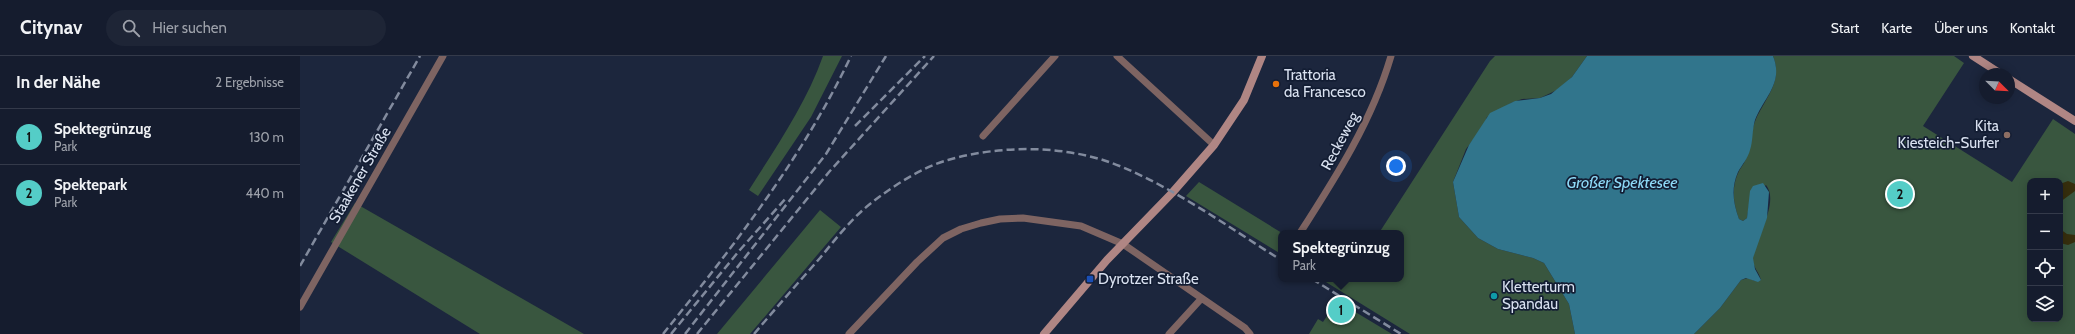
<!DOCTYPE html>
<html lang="de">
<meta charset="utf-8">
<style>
:root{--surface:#151c2e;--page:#1e2536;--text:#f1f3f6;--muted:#9da1aa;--line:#343a4a;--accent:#54cdc7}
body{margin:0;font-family:Cabin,sans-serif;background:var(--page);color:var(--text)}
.controls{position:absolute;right:12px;bottom:12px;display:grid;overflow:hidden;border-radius:8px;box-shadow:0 2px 10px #0003}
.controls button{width:36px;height:36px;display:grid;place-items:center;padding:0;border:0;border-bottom:1px solid var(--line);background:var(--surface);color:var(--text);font:20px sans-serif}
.compass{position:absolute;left:1679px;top:12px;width:36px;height:36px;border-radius:50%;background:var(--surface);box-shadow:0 2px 10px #0003;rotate:114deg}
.you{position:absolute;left:1096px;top:110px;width:14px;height:14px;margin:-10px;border:3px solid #fff;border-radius:50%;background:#1a73e8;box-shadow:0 0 0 6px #1a73e833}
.badge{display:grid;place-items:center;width:26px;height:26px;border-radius:50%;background:var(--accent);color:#111;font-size:13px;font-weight:700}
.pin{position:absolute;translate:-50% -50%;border:2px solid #fff;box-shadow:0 1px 4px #0006}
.popup{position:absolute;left:978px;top:174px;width:126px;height:52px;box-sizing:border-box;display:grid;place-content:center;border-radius:8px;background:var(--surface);filter:drop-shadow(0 1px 3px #0005);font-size:13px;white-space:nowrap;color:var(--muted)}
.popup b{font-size:15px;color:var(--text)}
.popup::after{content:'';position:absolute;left:50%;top:100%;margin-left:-8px;border:8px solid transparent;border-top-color:var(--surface)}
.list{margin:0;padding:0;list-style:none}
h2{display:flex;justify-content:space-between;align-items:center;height:52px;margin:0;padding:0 16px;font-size:17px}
h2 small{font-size:13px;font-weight:400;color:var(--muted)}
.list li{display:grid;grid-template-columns:26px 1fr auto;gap:12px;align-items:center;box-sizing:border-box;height:56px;padding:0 16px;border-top:1px solid var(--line)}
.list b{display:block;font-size:15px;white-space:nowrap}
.list p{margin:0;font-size:13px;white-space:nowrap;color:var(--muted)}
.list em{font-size:13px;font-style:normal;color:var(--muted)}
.icon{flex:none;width:22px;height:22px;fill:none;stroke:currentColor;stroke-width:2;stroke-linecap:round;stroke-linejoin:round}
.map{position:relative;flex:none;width:1775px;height:278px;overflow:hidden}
header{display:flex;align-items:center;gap:24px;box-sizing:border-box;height:56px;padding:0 20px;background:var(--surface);border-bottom:1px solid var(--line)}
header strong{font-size:19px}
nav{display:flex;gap:22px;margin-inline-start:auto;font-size:14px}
.search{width:280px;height:36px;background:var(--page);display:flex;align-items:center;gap:10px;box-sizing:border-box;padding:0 14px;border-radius:22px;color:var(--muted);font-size:15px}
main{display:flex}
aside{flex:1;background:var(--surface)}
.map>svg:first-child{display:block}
.green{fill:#39563f;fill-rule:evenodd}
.sand{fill:#362e0d}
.water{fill:#31758c}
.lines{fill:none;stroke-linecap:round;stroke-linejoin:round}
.street{stroke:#7e6462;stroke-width:7}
.secondary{stroke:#b08684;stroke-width:8}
.rail{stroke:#828b9e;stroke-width:2.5;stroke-dasharray:8 4;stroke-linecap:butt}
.food-dot{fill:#e8710a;stroke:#131d33;stroke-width:1.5}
.education-dot{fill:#8d6e63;stroke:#131d33;stroke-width:1.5}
.transit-dot{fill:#1a4fb4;stroke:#131d33;stroke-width:1.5}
.culture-dot{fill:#0f9aa8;stroke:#131d33;stroke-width:1.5}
.labels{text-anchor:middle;stroke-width:3.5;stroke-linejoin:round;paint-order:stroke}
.poi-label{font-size:15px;fill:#d9e1f0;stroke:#131d33;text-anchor:start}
.street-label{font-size:15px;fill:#d9e1f0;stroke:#131d33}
.water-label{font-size:16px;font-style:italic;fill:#8edaf8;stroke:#131d33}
</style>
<header>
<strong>Citynav</strong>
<div class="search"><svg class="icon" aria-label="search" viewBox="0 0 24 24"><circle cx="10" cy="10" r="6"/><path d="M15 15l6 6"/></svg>Hier suchen</div>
<nav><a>Start</a><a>Karte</a><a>Über uns</a><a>Kontakt</a></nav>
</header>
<main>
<aside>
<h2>In der Nähe<small>2 Ergebnisse</small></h2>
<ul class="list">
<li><span class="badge">1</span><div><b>Spektegrünzug</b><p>Park</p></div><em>130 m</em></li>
<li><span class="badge">2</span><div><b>Spektepark</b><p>Park</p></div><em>440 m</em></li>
</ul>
</aside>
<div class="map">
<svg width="1775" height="278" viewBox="0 0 1775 278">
<rect width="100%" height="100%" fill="#1c263d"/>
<path class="green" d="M523,0h19l-31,61 -53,79 -9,-6c27,-43 57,-86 74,-134z
M1195,0h92l-15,21 -13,12 -19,9 -18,1 -11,4 -24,14 -4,10 -17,22 -13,33 6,35 19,21 20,11 35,9 11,5 25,41 6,30h-165l-89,-55h80v-46h-22l111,-172z
M1473,0h181l10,7 -41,63 89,56 41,-63 22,15v200h-381l26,-26 21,-28 7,-2 7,3 6,-1c-2,-9 -9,-13 -8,-23 2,-17 27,-55 13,-72l-16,14 -3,19 -4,3 -4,-2c-6,-16 -8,-32 0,-48 3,-5 7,-10 8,-16 4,-12 4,-25 9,-36 10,-22 27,-38 17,-63zM1730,125h30v138h-30z
M899,126l83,51 -1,21 -95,-58z
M55,147l229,131h-104l-149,-92z
M520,154l21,17 -91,107h-33z
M1037,245l55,33h-83l9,-15 5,3z"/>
<path class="sand" d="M1768,125l7,3v7l-15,11v-18z
M1760,173l7,5 8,1v7l-7,3 -8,-2z"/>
<path class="water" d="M1287,0h186c11,27 -9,41 -18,64 -3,10 -2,21 -5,30 -2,8 -8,15 -12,22 -7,16 -5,31 1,47l4,2 4,-3 3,-27 3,-5 10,-3 6,9 -2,26 -14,40 2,11 6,11 -3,2 -12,-4 -5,2 -21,28 -26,26h-119l-6,-30 -25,-41 -11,-5 -35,-9 -20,-11 -19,-21 -6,-35 16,-37 21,-32 25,-12 25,-3 11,-4 21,-17z"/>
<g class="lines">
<path class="street" d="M817,0l97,89
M683,80l72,-80
M1000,177c36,-56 72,-112 91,-177
M0,251l143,-251
M549,278l68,-72 26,-24 18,-9 20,-6 19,-4 23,-1 58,8 42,18 122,84 5,6
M869,278l32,-35"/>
<path class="secondary" d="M1673,0l28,18
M1709,23l66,42
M744,278l63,-74 65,-67 42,-48 30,-45 18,-44"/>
<path class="rail" d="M555,70l70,-70
M0,210l120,-210
M1012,223l89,55
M363,278c70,-87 140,-177 188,-278
M371,278l68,-83 48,-54
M385,278l141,-180 60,-98
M397,278l132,-162 105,-116
M454,278c22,-26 44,-51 66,-76 14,-17 28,-35 44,-49 21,-18 57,-42 84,-49 49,-14 106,-15 155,0 59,19 125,67 178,100"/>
</g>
<circle class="food-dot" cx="976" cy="28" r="4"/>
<circle class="education-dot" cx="1707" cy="79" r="4"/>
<rect class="transit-dot" x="786" y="219" width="8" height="8" rx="2"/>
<circle class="culture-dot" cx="1194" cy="240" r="4"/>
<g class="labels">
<g class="poi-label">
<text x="984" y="24">Trattoria<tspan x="984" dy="17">da Francesco</tspan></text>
<text x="1699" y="75" text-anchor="end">Kita<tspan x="1699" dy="17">Kiesteich-Surfer</tspan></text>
<text x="798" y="228">Dyrotzer Straße</text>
<text x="1202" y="236">Kletterturm<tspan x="1202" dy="17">Spandau</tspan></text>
</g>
<g class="street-label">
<text transform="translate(1040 85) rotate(-62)" y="5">Reckeweg</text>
<text transform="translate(60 119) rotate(-60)" y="5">Staakener Straße</text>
</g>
<g class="water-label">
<text x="1322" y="132">Großer Spektesee</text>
</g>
</g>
</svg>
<div class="controls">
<button>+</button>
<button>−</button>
<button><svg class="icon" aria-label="locate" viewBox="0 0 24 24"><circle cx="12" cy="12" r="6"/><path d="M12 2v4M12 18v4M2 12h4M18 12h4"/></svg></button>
<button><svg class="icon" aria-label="layers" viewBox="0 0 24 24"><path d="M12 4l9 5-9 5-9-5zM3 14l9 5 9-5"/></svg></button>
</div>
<svg class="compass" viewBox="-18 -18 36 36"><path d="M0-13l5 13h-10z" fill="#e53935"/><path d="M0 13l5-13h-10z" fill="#9da1aa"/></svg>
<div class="you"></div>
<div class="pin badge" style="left:1041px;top:254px">1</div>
<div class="popup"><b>Spektegrünzug</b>Park</div>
<div class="pin badge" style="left:1600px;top:138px">2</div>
</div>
</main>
